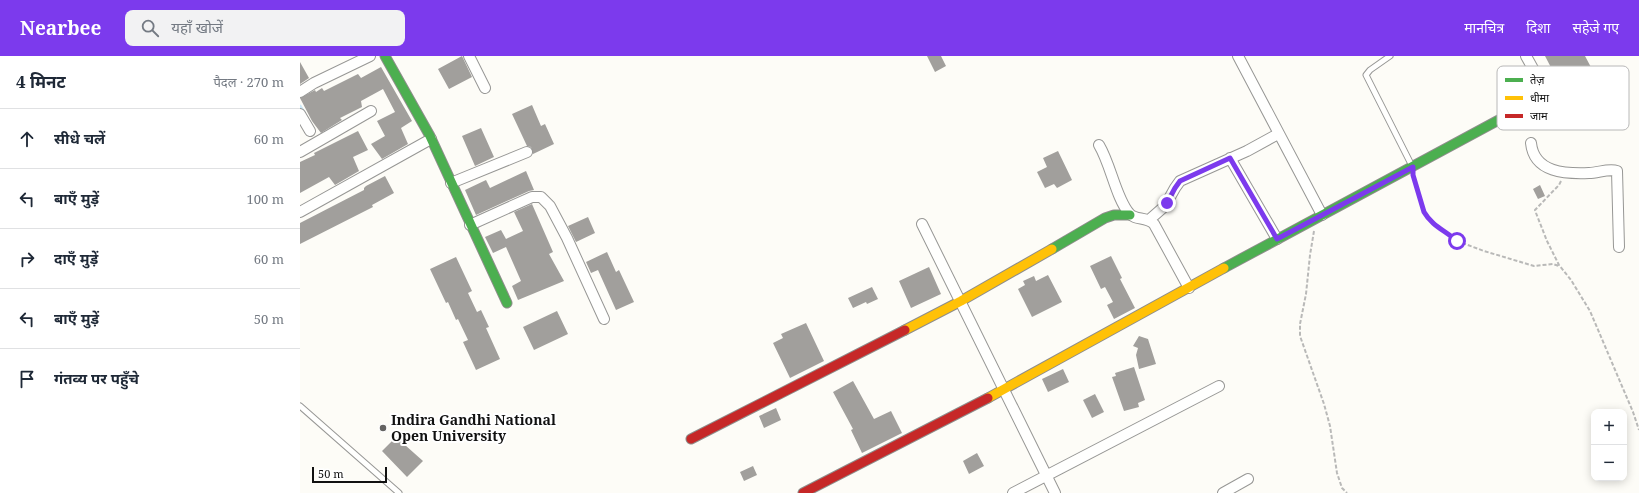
<!DOCTYPE html>
<html lang="hi">
<meta charset="utf-8">
<style>
:root{--surface:#fff;--page:#f2f2f3;--text:#1f2937;--muted:#747a83;--line:#e0e1e3;--accent:#7c3aed}
body{margin:0;font-family:"Noto Serif","Noto Sans Devanagari",serif;background:var(--page);color:var(--text)}
.controls{position:absolute;right:12px;bottom:12px;display:grid;overflow:hidden;border-radius:8px;box-shadow:0 2px 10px #0003}
.controls button{width:36px;height:36px;display:grid;place-items:center;padding:0;border:0;border-bottom:1px solid var(--line);background:var(--surface);color:var(--text);font:20px sans-serif}
.scale{position:absolute;left:12px;bottom:10px;width:75px;box-sizing:border-box;padding-left:4px;border:2px solid #111;border-top:0;font-size:11px;line-height:14px;white-space:nowrap;color:#111;-webkit-text-stroke:3px #fff;paint-order:stroke}
.stop{position:absolute;width:12px;height:12px;margin:-9px;border:3px solid #7c3aed;border-radius:50%;background:#fff}
.stop.end{background:#7c3aed;border-color:#fff;box-shadow:0 1px 4px #0008}
.list{margin:0;padding:0;list-style:none}
h2{display:flex;justify-content:space-between;align-items:center;height:52px;margin:0;padding:0 16px;font-size:17px}
h2 small{font-size:13px;font-weight:400;color:var(--muted)}
.list li{display:grid;grid-template-columns:26px 1fr auto;gap:12px;align-items:center;box-sizing:border-box;height:60px;padding:0 16px;border-top:1px solid var(--line)}
.list b{display:block;font-size:15px;white-space:nowrap}
.list em{font-size:13px;font-style:normal;color:var(--muted)}
.icon{flex:none;width:22px;height:22px;fill:none;stroke:currentColor;stroke-width:2;stroke-linecap:round;stroke-linejoin:round}
.map{position:relative;flex:none;width:1339px;height:437px;overflow:hidden}
header{display:flex;align-items:center;gap:24px;box-sizing:border-box;height:56px;padding:0 20px;background:var(--accent);color:#fff}
header strong{font-size:19px}
nav{display:flex;gap:22px;margin-inline-start:auto;font-size:14px}
.search{width:280px;height:36px;background:var(--page);display:flex;align-items:center;gap:10px;box-sizing:border-box;padding:0 14px;border-radius:8px;color:var(--muted);font-size:15px}
main{display:flex}
aside{flex:1;background:var(--surface)}
.map>svg:first-child{display:block}
.lines{fill:none;stroke-linecap:round;stroke-linejoin:round}
.stream{stroke:#cde8f7;stroke-width:3}
.building{fill:#a19f9c}
.lane-casing{stroke:#979795;stroke-width:7}
.street-casing{stroke:#979795;stroke-width:12}
.fast-casing{stroke:#8e8d8b;stroke-width:11}
.slow-casing{stroke:#8e8d8b;stroke-width:11}
.jam-casing{stroke:#8e8d8b;stroke-width:11}
.path{stroke:#b9b9b8;stroke-width:2;stroke-dasharray:4 2;stroke-linecap:butt}
.lane{stroke:#fffffe;stroke-width:5}
.street{stroke:#fffffe;stroke-width:10}
.fast{stroke:#4caf50;stroke-width:9}
.slow{stroke:#ffc107;stroke-width:9}
.jam{stroke:#c62828;stroke-width:9}
.route{stroke:#7c3aed;stroke-width:5}
.poi-dot{fill:#646362;stroke:#fff;stroke-width:1.5}
.labels{text-anchor:middle;stroke-width:4;stroke-linejoin:round;paint-order:stroke}
.poi-label{font-size:14px;font-weight:bold;fill:#111;stroke:#fff;text-anchor:start}
.key{fill:#fff;stroke:#b8b8b8;stroke-width:1}
.key-label{font-size:11px;fill:#111}
</style>
<header>
<strong>Nearbee</strong>
<div class="search"><svg class="icon" aria-label="search" viewBox="0 0 24 24"><circle cx="10" cy="10" r="6"/><path d="M15 15l6 6"/></svg>यहाँ खोजें</div>
<nav><a>मानचित्र</a><a>दिशा</a><a>सहेजे गए</a></nav>
</header>
<main>
<aside>
<h2>4 मिनट<small>पैदल · 270 m</small></h2>
<ul class="list">
<li><svg class="icon" aria-label="ahead" viewBox="0 0 24 24"><path d="M12 20V5M6 11l6-6 6 6"/></svg><div><b>सीधे चलें</b></div><em>60 m</em></li>
<li><svg class="icon" aria-label="left" viewBox="0 0 24 24"><path d="M17 20v-9H6M10 6l-5 5 5 5"/></svg><div><b>बाएँ मुड़ें</b></div><em>100 m</em></li>
<li><svg class="icon" aria-label="right" viewBox="0 0 24 24"><path d="M7 20v-9h11M14 6l5 5-5 5"/></svg><div><b>दाएँ मुड़ें</b></div><em>60 m</em></li>
<li><svg class="icon" aria-label="left" viewBox="0 0 24 24"><path d="M17 20v-9H6M10 6l-5 5 5 5"/></svg><div><b>बाएँ मुड़ें</b></div><em>50 m</em></li>
<li><svg class="icon" aria-label="arrive" viewBox="0 0 24 24"><path d="M6 21V4h12l-3 4 3 4H6"/></svg><div><b>गंतव्य पर पहुँचे</b></div></li>
</ul>
</aside>
<div class="map">
<svg width="1339" height="437" viewBox="0 0 1339 437">
<rect width="100%" height="100%" fill="#fdfcf7"/>
<g class="lines">
<path class="stream" d="M0,50l4,6"/>
</g>
<path class="building" d="M162,0l10,21 -23,12 -11,-20z
M627,0h14l5,10 -11,6z
M1245,0h40l8,15 -12,7 -3,-5 -5,-1 -16,7z
M0,6l9,16 -9,6z
M81,11l31,54 -11,7 7,16 -26,15 -11,-15 14,-8 -8,-15 18,-9 -12,-23 -22,12 1,6 -22,11 2,2 -21,13 -9,-12 -12,-23 15,-8 1,2 6,-4 2,3 34,-17 3,4z
M232,49l9,21 4,-2 9,20 -21,10 -2,-7 -4,-1 -15,-32z
M181,72l13,29 -19,9 -13,-30z
M58,75l10,19 -15,7 6,14 -24,14 -6,-8 -29,16v-31l15,-7 -1,-2z
M758,95l14,29 -15,8 -3,-4 -9,4 -8,-16 10,-5 -4,-9z
M226,115l8,19 -5,1 -53,24 -11,-25 21,-10 4,8z
M85,120l9,17 -22,12 1,2 -73,37v-21l64,-33v-2l2,-2z
M1240,129l5,11 -7,3 -5,-10z
M232,148l21,48 -4,2 15,27 -46,19 -6,-14 9,-5 -15,-34 -13,6 -8,-16 16,-7 5,9 17,-8 -9,-19z
M288,161l7,16 -19,9 -8,-16z
M307,196l9,20 3,-2 15,32 -18,8 -18,-40 -7,3 -5,-11z
M811,200l11,22 -2,1 15,29 -21,11 -7,-14 6,-3 -8,-15 -4,2 -11,-23z
M156,201l16,34 -4,2 9,19 4,-2 8,17 -3,1 14,31 -24,11 -13,-28 5,-2 -10,-21 -2,1 -8,-18 -2,1 -16,-34z
M629,211l12,27 -30,14 -12,-27z
M748,219l14,27 -30,15 -14,-28 7,-4 -2,-4 11,-5 2,5z
M572,231l6,12 -11,5 -1,-2 -13,6 -5,-10z
M257,255l11,23 -34,16 -11,-23z
M506,267l18,38 -34,17 -17,-35 10,-5 -2,-4z
M839,280l9,3 8,25 -17,5 -3,-14 2,-7 -5,-2z
M834,311l11,33 -7,3 1,4 -15,4 -12,-34 4,-1 -1,-3z
M763,313l6,13 -21,10 -6,-13z
M553,325l21,38 17,-8 11,22 -40,20 -11,-23 2,-1 -20,-37z
M795,338l9,18 -12,6 -9,-18z
M476,352l5,12 -17,8 -5,-12z
M96,381l27,24 -16,16 -25,-26z
M677,397l7,13 -15,8 -6,-13z
M453,410l4,9 -13,6 -4,-9z"/>
<g class="lines">
<defs>
<path id="lane" d="M1090,0l-20,14 -4,5 46,91
M0,350l99,87"/>
<path id="street" d="M169,0l16,32
M938,0l84,159
M1226,0l21,38
M0,36l14,-9 56,-27
M0,58l10,17
M1231,87c3,30 35,31 58,30 9,0 20,-5 28,-2l2,76
M799,89c12,20 17,53 30,68 6,8 17,3 25,11l35,64
M0,96l71,-41
M930,102l47,81
M151,127l76,-31
M0,156l131,-73
M849,164l16,-14 10,-18 5,-7 67,-30 31,-17
M622,168l133,269
M170,169l62,-28h9l9,9 17,32 37,81
M713,437l206,-107
M923,437l25,-14"/>
<path id="fast" d="M85,0l45,80 77,167
M752,193l53,-31 9,-3h16
M924,212l349,-188"/>
<path id="slow" d="M605,274l56,-29 91,-52
M688,342l236,-130"/>
<path id="jam" d="M391,383l214,-109
M503,437l185,-95"/>
</defs>
<use href="#lane" class="lane-casing"/>
<use href="#street" class="street-casing"/>
<use href="#fast" class="fast-casing"/>
<use href="#slow" class="slow-casing"/>
<use href="#jam" class="jam-casing"/>
<path class="path" d="M1115,123l9,33 3,5 30,24 27,10 50,15 19,-2 6,2
M1261,125l-2,4 -24,25 1,3 11,28 12,24 12,15 19,31 43,101 6,18
M1014,175l-4,24 -4,39 -6,30v12l24,68 6,22 7,47 5,15 5,5"/>
<use href="#lane" class="lane"/>
<use href="#street" class="street"/>
<use href="#fast" class="fast"/>
<use href="#slow" class="slow"/>
<use href="#jam" class="jam"/>
</g>
<g class="lines">
<path class="route" d="M867,147l8,-15 5,-7 50,-23 47,81 136,-72v8l11,37c8,14 22,19 33,29"/>
</g>
<circle class="poi-dot" cx="83" cy="372" r="4"/>
<g class="labels">
<g class="poi-label">
<text x="91" y="369">Indira Gandhi National<tspan x="91" dy="16">Open University</tspan></text>
</g>
</g>
<rect x="1197" y="10" width="132" height="64" rx="6" class="key"/>
<rect x="1205" y="22" width="18" height="4" fill="#4caf50"/>
<rect x="1205" y="40" width="18" height="4" fill="#ffc107"/>
<rect x="1205" y="58" width="18" height="4" fill="#c62828"/>
<g class="key-label">
<text x="1230" y="28">तेज़</text>
<text x="1230" y="46">धीमा</text>
<text x="1230" y="64">जाम</text>
</g>
</svg>
<div class="controls">
<button>+</button>
<button>−</button>
</div>
<div class="scale">50 m</div>
<div class="stop" style="left:1157px;top:185px"></div>
<div class="stop end" style="left:867px;top:147px"></div>
</div>
</main>
